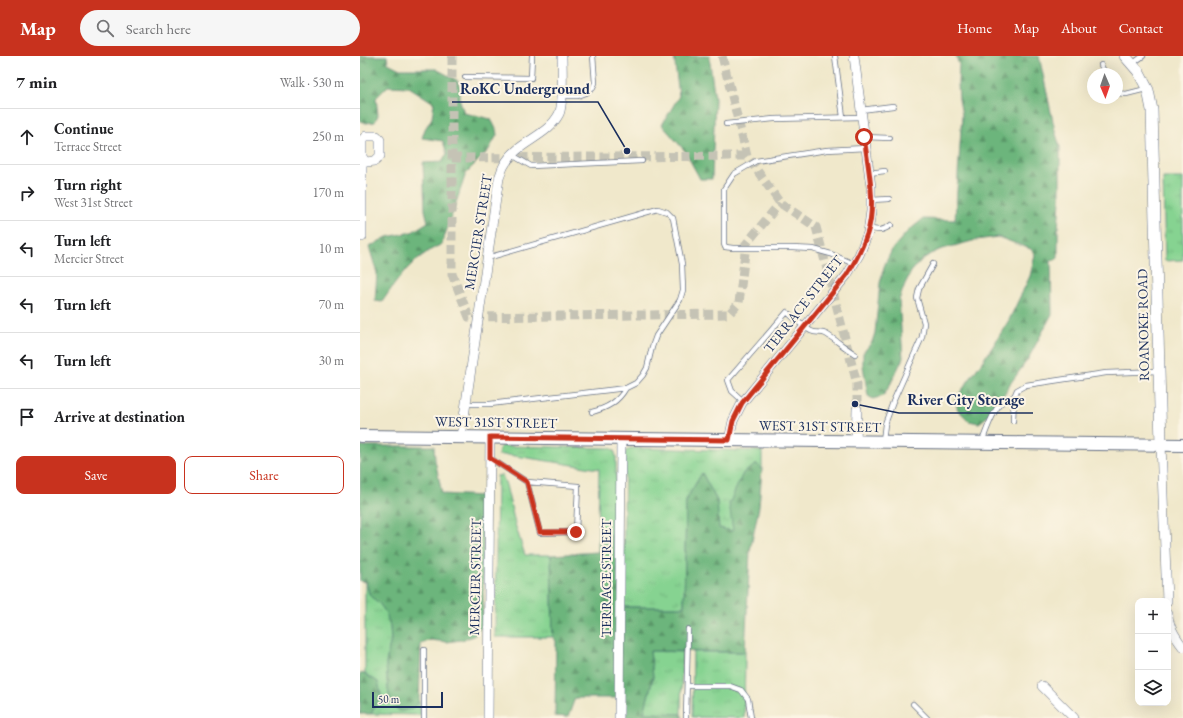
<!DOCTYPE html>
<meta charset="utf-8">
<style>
:root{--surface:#fff;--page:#f6f6f6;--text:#202124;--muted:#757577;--line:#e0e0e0;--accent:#c8321e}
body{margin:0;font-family:"EB Garamond",serif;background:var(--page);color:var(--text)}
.controls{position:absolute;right:12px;bottom:12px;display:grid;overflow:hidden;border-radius:8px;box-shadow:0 4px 16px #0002}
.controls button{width:36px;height:36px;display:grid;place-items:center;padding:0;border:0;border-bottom:1px solid var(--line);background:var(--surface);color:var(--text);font:20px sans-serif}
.compass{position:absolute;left:727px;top:12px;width:36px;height:36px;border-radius:50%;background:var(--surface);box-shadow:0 4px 16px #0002;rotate:178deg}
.scale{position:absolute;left:12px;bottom:10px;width:71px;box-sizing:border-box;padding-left:4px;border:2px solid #1b2f5e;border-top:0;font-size:11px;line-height:14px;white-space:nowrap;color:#1b2f5e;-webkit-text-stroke:3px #fcf5e5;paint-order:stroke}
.stop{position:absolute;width:12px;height:12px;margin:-9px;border:3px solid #c8321e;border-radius:50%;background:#fff}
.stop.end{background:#c8321e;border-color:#fff;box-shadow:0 1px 4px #0008}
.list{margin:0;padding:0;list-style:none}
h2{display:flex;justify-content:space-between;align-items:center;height:52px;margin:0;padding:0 16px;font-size:17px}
h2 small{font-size:13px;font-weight:400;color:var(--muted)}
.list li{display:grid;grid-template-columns:26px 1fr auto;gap:12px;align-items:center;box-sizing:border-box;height:56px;padding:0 16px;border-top:1px solid var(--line)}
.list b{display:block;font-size:15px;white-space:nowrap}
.list p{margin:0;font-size:13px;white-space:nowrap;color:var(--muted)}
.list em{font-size:13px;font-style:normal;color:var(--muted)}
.actions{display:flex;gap:8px;padding:12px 16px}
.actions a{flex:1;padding:9px 0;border:1px solid var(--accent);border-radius:8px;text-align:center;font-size:14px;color:var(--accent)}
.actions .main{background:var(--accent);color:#fff}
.icon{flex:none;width:22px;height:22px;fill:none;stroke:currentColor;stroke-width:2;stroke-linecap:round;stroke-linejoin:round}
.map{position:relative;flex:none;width:823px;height:662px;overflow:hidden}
header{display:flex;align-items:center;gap:24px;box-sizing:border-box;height:56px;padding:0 20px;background:var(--accent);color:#fff}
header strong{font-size:19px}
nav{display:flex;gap:22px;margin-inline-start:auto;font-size:14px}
.search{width:280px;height:36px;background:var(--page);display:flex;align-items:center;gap:10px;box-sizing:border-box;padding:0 14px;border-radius:22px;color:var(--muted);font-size:15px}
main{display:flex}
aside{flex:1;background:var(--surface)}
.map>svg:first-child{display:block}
.grass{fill:url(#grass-tufts);stroke:#508178}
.forest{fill:url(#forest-firs);stroke:#44726c}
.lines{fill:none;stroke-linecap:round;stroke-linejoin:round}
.minor-tunnel{stroke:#c5c3b5;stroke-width:9;stroke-dasharray:9 4.5;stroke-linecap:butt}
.service-casing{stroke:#667084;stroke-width:6}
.minor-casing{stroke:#667084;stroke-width:10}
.tertiary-casing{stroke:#667084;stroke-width:12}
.secondary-casing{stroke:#667084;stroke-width:14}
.service{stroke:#fff;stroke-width:4.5}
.minor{stroke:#fff;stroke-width:9}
.tertiary{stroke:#fff;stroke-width:11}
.secondary{stroke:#fff;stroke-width:12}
.route{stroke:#c8321e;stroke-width:5}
.labels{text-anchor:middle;stroke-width:4;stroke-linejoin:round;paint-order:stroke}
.street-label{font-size:14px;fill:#1b2f5e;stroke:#fcf5e5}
.leader{fill:none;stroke:#1b2f5e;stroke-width:1.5}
.callout-dot{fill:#1b2f5e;stroke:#fcf5e5;stroke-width:1.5}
.callout-label{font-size:15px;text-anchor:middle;font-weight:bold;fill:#1b2f5e;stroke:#fcf5e5;stroke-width:4;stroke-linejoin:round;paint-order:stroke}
</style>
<header>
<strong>Map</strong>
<div class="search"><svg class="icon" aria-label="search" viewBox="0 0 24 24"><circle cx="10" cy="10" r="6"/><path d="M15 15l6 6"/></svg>Search here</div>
<nav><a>Home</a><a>Map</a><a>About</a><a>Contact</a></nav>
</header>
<main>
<aside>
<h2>7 min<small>Walk · 530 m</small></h2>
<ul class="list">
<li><svg class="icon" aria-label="ahead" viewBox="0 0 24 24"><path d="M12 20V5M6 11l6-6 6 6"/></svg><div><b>Continue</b><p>Terrace Street</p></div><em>250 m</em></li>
<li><svg class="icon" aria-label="right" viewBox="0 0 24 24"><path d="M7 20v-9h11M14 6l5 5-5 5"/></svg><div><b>Turn right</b><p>West 31st Street</p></div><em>170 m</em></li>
<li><svg class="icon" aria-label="left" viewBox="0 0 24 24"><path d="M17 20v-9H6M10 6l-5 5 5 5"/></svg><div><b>Turn left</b><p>Mercier Street</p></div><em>10 m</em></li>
<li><svg class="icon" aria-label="left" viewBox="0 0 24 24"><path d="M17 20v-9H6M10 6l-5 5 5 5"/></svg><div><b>Turn left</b></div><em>70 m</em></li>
<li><svg class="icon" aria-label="left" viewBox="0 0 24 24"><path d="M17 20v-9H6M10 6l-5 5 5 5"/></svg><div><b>Turn left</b></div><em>30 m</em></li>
<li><svg class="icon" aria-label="arrive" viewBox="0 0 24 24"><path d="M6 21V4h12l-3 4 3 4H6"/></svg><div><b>Arrive at destination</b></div></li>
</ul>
<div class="actions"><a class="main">Save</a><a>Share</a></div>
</aside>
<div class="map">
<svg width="823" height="662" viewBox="0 0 823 662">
<defs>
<pattern id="grass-tufts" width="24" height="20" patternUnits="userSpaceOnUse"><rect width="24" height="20" fill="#86d391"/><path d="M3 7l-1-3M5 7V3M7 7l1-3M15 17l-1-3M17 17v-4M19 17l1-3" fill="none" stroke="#73b57f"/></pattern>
<pattern id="forest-firs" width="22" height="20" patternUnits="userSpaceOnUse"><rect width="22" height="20" fill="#6cb57b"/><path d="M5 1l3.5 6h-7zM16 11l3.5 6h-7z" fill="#589468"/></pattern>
</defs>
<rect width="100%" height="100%" fill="#fcf5e5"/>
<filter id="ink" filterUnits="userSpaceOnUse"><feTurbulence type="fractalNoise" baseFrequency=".025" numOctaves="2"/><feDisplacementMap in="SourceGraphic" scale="8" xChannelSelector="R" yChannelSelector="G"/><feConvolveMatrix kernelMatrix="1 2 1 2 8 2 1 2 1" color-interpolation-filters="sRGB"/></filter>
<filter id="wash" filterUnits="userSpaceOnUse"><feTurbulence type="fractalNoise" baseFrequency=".012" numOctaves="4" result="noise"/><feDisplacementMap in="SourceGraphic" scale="16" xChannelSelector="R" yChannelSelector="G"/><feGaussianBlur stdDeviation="0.9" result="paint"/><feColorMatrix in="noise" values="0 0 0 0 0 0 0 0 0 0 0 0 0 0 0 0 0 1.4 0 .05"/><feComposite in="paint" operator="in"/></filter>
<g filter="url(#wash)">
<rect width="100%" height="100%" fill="#f0e8cb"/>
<path class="grass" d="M803,122h20v82l-18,1z
M141,390l109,2 4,2 2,6v80l-18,-2 1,-65 -90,-14h-11l1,-5z
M270,392l132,3v18l-5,-5 -24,67 -15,-3 -1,-27 -15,-28 -16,27 -2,107h-61l2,-155z
M142,419l4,10 9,39 10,31h26l2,82h-58l2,-161z
M5,526l5,14 9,6 7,11 4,13 1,15 -2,7 -3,16 2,25 3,15 9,6 12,-1 7,-8 2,14 -50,-1 10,-19 -3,-13 -13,-8z
M290,595l32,1 -1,62 -37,-1 9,-36z
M333,596h52l-1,66 -52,-1z"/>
<path class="forest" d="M0,0h27l1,7 12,6h36l21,11 3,7v14l4,12 27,6 5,10 1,6 -9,16 -22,22 -24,71c-30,14 -42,32 -60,58l-7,-1 2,-28 -8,-26 18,-10 25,-5 16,-10 -3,-12 -2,-47 19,-1 5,-8 -4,-13 -21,-3 3,-9 7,-11 2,-15 -25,-16 -21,-1 -12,12 2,17 -3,7 -9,1 -6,-2z
M314,0h35l6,43 -3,80h-12l-15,-28 -23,-26 17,-29z
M596,0h83l16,75 5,16v54l-2,28v29l-7,3 1,53 -24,45 -18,25 -11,19 -11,13 -9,7 -10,-2 -11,-11 -3,-10 38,-54 16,-26 21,-44 5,-21 -4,-6 -33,-12 -22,3 -37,10 -17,9 -11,13 -6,12 -6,16 4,58 -13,27 -7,11 -10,3 -5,-3 -5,-30v-13l9,-11 3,-9 5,-50 5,-19 8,-16 14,-16 16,-13 32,1 7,-105 -3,-16 -1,-16 1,-18z
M0,390h74l1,14 7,34 42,2 -1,129 -9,11 -13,4 -14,2 -16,-2 -10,4 -2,57 -7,8 -12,2 -9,-7 -3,-15 -2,-25 3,-16 2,-7 -1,-15 -4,-13 -7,-10 -9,-7 -4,-14 -6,-1z
M397,408l5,5 -3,38 -9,44 -5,101 -95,-1 3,26 -9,36 37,1 2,4h-57l-1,-20h-50l-7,19 -13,-1 1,-75 -3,-4 -2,-82 47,-3v-18l18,2 7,71h61l2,-107 16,-27 15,28 2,27 14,3 -4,-27 14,-31z
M0,617l5,1 13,8 3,13 -10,19h-11z"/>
</g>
<g filter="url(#ink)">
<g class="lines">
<path class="minor-tunnel" d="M92,0v218l17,43 260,-3 10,-11 7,-59 34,-41
M362,0l25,100 33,47 36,24 41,157v25
M92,102l295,-2"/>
<defs>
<path id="service" d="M475,0l8,61
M772,8l11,-8
M741,9l4,9
M105,21l66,1 1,-22
M757,37l9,1 20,-5
M202,40h16l8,-3 6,-4 3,-6 -2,-27
M501,54l32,-4
M366,68l48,-5 88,-2
M504,81l26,1
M152,99l19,11 111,-5
M509,117l16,-2
M511,144l18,-1
M509,172c9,3 14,3 22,-3
M494,208l-23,-10 -18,-5 -21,-1h-59l-8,-1 -1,-3v-55l10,-15 22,-13 71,-11 39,-2
M383,345l-11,-10 -4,-11 59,-68c7,6 16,15 24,19 5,3 10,0 15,3 10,6 19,14 29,20
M105,348h25l136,-16 10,-5 7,-8 4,-7 5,-21 4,-11 24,-36 3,-10 -1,-26 -9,-46 -6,-6 -9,-3 -171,49
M232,356c15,-4 26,-10 34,-24
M653,365l1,-24 3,-7 9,-5 80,-12 53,-2
M523,385l2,-17 8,-22 29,-65 2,-14 -7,-25 2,-9 14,-25
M622,386c4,-11 10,-29 18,-38 4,-4 8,-6 14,-7
M130,402l37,24 13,51 36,-1 2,-46 -51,-4
M327,630h43l11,4 7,9 3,19
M553,648l14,14
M64,662v-68
M326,662l2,-89"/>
<path id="minor" d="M2,101l4,5 9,-1 5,-5v-16l-3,-4h-11l-4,4v97
M101,381l38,-259c2,-4 3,-10 6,-14 12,-22 42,-27 54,-50 5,-10 3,-45 3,-58
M369,384l4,-19 9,-18 105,-128 12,-20 9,-22 3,-22v-24l-17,-131
M496,385l1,-32
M801,388l6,157
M808,558c0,11 8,24 15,33
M682,630l32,32
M128,662l2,-281
M259,662l2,-279"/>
<path id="tertiary" d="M765,0l13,15 10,19 4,20 9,334"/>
<path id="secondary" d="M0,380l823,9"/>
</defs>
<use href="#service" class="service-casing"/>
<use href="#minor" class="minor-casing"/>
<use href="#tertiary" class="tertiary-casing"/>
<use href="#secondary" class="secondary-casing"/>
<use href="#service" class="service"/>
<use href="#minor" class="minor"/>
<use href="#tertiary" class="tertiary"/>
<use href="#secondary" class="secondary"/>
</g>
</g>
<g class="lines" filter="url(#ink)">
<path class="route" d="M216,476h-36l-13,-50 -37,-24v-21l239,3 4,-19 9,-18 105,-128c8,-13 15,-26 20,-41 10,-29 1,-67 -3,-97"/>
</g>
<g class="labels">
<g class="street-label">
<text transform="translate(118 176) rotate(-81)" y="5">MERCIER STREET</text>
<text transform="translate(443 248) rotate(-52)" y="5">TERRACE STREET</text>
<text transform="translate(783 269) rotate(-91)" y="5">ROANOKE ROAD</text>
<text transform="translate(136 366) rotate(1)" y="5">WEST 31ST STREET</text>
<text transform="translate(460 370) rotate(1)" y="5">WEST 31ST STREET</text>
<text transform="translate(115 521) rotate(-89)" y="5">MERCIER STREET</text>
<text transform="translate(246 522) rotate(-90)" y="5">TERRACE STREET</text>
</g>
</g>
<path class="leader" d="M267 95L238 46H92M495 348L539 357H673"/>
<g class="callout-dot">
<circle cx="267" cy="95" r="4"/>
<circle cx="495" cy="348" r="4"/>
</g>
<g class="callout-label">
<text x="165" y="38">RoKC Underground</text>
<text x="606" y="349">River City Storage</text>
</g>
</svg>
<div class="controls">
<button>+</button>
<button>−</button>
<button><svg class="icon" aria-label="layers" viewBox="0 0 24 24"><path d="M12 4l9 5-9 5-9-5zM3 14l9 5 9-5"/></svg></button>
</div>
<svg class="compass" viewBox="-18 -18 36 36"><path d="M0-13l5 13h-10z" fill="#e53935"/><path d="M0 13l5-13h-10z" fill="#757577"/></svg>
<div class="scale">50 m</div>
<div class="stop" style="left:504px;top:81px"></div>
<div class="stop end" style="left:216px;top:476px"></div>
</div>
</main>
